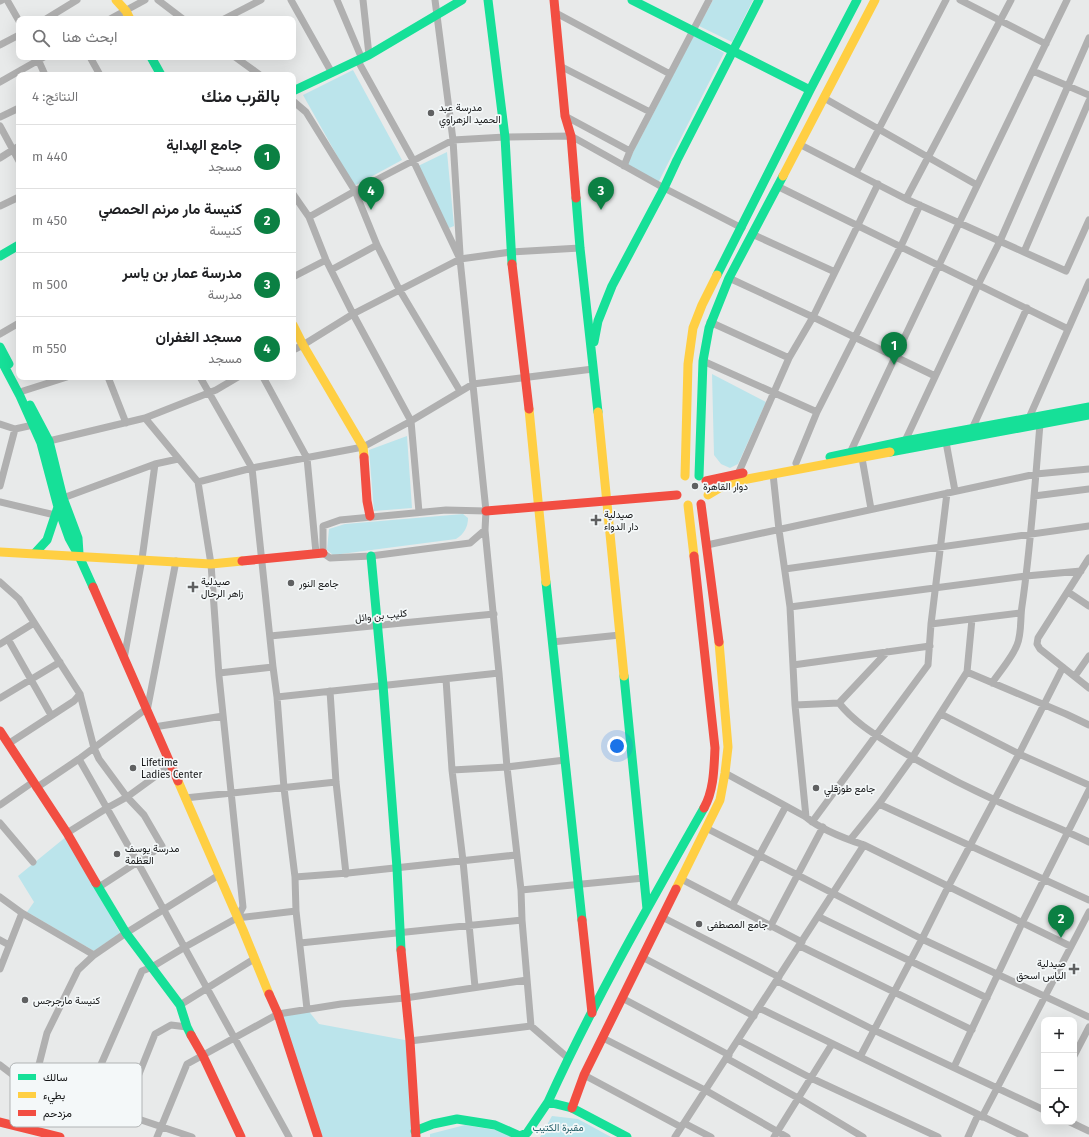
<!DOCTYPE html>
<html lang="ar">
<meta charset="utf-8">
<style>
:root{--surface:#fff;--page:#f2f2f2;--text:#202124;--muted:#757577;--line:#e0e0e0;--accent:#0b8043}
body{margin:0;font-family:"Fira Sans",Vazirmatn,sans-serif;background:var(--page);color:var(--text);direction:rtl}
.controls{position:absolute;right:12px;bottom:12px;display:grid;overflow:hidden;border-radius:8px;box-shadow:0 4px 16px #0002}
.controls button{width:36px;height:36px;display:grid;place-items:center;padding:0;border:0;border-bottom:1px solid var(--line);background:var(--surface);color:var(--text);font:20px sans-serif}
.you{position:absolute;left:617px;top:746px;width:14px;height:14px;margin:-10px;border:3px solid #fff;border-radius:50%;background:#1a73e8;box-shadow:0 0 0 6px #1a73e833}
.badge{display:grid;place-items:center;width:26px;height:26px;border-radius:50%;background:var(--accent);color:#fff;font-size:13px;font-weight:700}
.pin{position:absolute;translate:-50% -33px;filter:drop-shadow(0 1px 2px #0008)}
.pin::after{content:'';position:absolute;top:21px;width:14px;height:12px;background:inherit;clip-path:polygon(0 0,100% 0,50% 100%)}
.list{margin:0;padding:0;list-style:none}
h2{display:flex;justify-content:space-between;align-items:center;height:52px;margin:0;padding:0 16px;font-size:17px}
h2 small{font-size:13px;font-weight:400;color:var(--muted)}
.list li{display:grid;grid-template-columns:26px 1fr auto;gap:12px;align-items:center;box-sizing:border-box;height:64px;padding:0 16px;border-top:1px solid var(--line)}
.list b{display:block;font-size:15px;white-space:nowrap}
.list p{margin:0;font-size:13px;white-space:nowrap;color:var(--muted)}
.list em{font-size:13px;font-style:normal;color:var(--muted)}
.icon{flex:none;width:22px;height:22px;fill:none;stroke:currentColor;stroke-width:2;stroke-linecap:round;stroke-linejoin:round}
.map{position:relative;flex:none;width:1089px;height:1137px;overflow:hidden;direction:ltr}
.search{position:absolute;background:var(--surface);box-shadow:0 4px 16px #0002;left:16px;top:16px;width:280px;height:44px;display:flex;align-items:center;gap:10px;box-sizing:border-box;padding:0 14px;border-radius:8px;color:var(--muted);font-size:15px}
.panel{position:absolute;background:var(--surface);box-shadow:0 4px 16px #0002;left:16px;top:72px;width:280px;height:308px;border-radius:8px;direction:rtl}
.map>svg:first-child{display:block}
.green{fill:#bbe4eb}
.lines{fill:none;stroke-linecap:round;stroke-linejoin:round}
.street{stroke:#b0b0b0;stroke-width:7}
.fast{stroke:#16e098;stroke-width:9}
.slow{stroke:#ffcf43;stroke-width:9}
.jam{stroke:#f24e42;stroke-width:9}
.poi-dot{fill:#5f6061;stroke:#f4f8f9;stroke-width:1.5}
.labels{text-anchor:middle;stroke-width:3.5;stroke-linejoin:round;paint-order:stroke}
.poi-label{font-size:10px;fill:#151617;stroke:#f4f8f9;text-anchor:start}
.street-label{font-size:10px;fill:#151617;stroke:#f4f8f9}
.park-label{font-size:10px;fill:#225f68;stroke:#f4f8f9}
.key{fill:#f4f8f9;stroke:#b1b4b5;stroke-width:1}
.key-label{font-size:11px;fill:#151617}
</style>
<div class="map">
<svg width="1089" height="1137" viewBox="0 0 1089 1137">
<rect width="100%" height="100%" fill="#e8eaea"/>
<path class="green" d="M713,0h40l-21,42 -33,-16z
M694,35l30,18 -66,130 -32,-17z
M353,70l49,90 -48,26 -51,-91z
M447,152l7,74 -5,2 -33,-61z
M712,374l54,28 -28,62 -8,4 -9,-4 -7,-9z
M407,436l5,72 -38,3 -5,-61z
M463,514l5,4c0,9 -4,16 -12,21l-123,16 -6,-5 2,-21 16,-5z
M67,836l53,97 -26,18 -67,-39 7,-10 -16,-26z
M307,1009l12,15 91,17 6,96h-98l-40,-123z
M552,1116l26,3 33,18h-71z
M465,1125l36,6 10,6h-81v-3z"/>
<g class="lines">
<path class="street" d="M7,0l12,21
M158,0l25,19
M291,0l41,73
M337,0l25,59
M363,0l6,55
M435,0l18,140 7,114
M960,0l86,44
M0,1l2,-1
M556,13l114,61
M46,19l31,-19
M110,19l35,-19
M224,19l37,-19
M0,45l19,-10
M37,57l8,18
M90,57l10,18
M235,57l25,18
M358,61l55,99 47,99 26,252 -1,19 14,143 8,94 14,123 1,30 9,106
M560,66l90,46
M1033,71l56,24
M0,82l44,-25
M824,98l153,87
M293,101l13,11 49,79 22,54 22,44 61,102
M565,116l65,35
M0,117l19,-9
M0,126l19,35
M799,144l107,55 160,72 23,-51
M0,158l19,-12
M624,166l6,-15 79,-151
M856,173l90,-173
M777,186l291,143
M293,194l16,23 17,43 27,54 58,107 8,91
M906,199l105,-199
M0,206l19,-9
M309,217l46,-26 98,-51 52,-3 66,-1 93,52 78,40
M752,234l83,38
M1024,252l65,-151
M331,270l46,-25
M293,277l33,-17
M729,278l84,39 122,59
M710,322l79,36
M0,334l19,-11
M293,350l10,-5 50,-31 107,-55 51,-7 69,-4
M703,361l114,51
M108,377l18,46
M200,377l52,91 21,199 4,30 7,91 11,89 1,34 11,98
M263,377l44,81 9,95
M23,391l44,-14
M145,418l53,64 13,82 8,112 24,231 -6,11
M1029,418l60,-136
M0,424l15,5 18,-4
M972,429l55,-121
M49,441l96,-23 71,-28 22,-13
M905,441l73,-156 22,-44 89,-203
M946,442l9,49
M850,453c71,-152 144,-303 217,-453
M862,458l9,51
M796,463l21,-51 84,-166 19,-41
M738,474l51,-116 24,-41 65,-133
M773,474l6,56 11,77 5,98 11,112
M198,482l54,-14 111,-21 48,-26 62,-37 120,-15
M0,486l15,-57
M1034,496l55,-7
M63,498l92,-34 23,-5
M0,502l55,13
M485,530l-15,13 -99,13 -41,2 -7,-5v-27l17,-6 106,-10 40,1
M707,545l329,-71 53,-5
M1089,558l-51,80 -1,6 3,5 49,39
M785,569l304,-43
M0,582l19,17 61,95 14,54 5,11 28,38 17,18 18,31 -63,41
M1068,592l21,14
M790,607l236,-31 55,-5
M931,624l89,-11
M270,636l224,-22
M8,639l43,76
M552,642l68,-7
M0,644l34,-21
M887,652l-48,51c14,18 35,31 54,43 33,20 67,38 102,54 31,15 63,27 94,42
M124,659l18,-100 13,-95
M793,665l137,-19
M967,672l99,42 23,11
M219,673l54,-6
M1075,676l14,-20
M446,679l6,91 11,91 12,126
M992,683c8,-12 20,-25 25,-38 5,-12 3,-27 5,-39 9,-61 13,-122 18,-182
M330,691l6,91 10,92
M277,697l222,-24
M0,698l60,-36
M795,705l44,-2
M147,711l29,-150
M941,714l78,40 70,31
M154,727l69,-11
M8,744l66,-43 6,-7
M79,759l59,104 151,274
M452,770l55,-3 58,-7
M725,773l81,44c15,13 40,22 58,28l206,101
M36,788l43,-29 67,-50
M185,798l151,-16
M879,804l210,96
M0,805l33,-23
M812,822l116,-157 3,-41 16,-131
M0,823l33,39
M706,828l216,111 167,78
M67,833l40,-25 20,-11 44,-32
M850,840l29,-36 33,-46 55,-86 5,-53
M295,877l53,-4 168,-18
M681,879l121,63
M521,890l123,-12
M0,897l22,16 72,42
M732,906l54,-100
M662,917l117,60
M819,917l168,81
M770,927l53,-100
M0,940l9,5
M300,943l222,-23
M800,946l172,84
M642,957l112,59
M0,969l22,-56
M777,981l97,49 170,80
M622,998l107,57
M180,1005l74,-46
M759,1008l266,129
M603,1038l102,52 82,47
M738,1040l73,38 127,59
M410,1041l121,-15 37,32
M1074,1056l15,-29
M860,1057l62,-118 26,-52 71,-133 44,-87
M726,1058l72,40 65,39
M0,1065l13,10 21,9 158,53
M954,1067l68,-144 67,-133
M584,1075l97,52
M34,1084l13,-51 31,-63 16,-15 32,-22 93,-58
M85,1101l57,-130 10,-4 33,-20 52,-29 59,-7
M123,1114l32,-80 16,-9 16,2
M982,1117l107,-205
M1070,1122l19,9
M684,1123l27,14
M157,1137l30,-73 91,-50 63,-10 64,-6 122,-18
M675,1137l189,-292
M774,1137l58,-93
M968,1137l10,-22"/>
<path class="fast" d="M488,0l17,137 7,127
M632,0l178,90
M151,57l10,18
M293,91l76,-36 93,-55
M576,198l4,50 18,164
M0,256l19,-11
M717,275l93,-185 47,-90
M594,342l4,-21 14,-35 52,-98 13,-28 82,-160
M0,347l9,17
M0,358l20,38 21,47 17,64 11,31 10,18 14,31
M30,405l19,36 14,57 15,40 1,16
M890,452l199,-37
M830,457l75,-16 184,-34
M699,476l4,-115 6,-33 20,-50 54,-102
M35,553l12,-13 11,-33
M371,556l12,129 14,183 4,82
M546,582l36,338
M624,676l23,233
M96,883l30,50 54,72 7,22 4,8
M548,1102c46,-101 101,-197 156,-294
M415,1131l18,-7 24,-5 38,6 25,11 7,-3 21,-31 24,6 55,29"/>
<path class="slow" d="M116,0l10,11 4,8
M783,176l92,-176
M293,325l10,20 60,102 1,10
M529,409l17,173
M598,412l26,264
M685,476l3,-112 5,-36 9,-23 15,-30
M708,495l15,-9 14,-5 153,-29
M688,505l6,51
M0,552l211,12 31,-3
M178,781l65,149 26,64
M676,889l44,-89 5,-27 3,-26 -9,-105"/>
<path class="jam" d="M554,0l11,116 6,20 5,62
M512,264l17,145
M364,457l3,44 3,15
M706,481l37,-8
M701,504l18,138
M486,511l191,-16
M694,556l21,192c-1,20 -1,42 -11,60
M242,561l81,-8
M93,587l85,194
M0,731l67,102 29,50
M582,920l10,93
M401,950l9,91 6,96
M269,994l9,20 40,123
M191,1035l12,21 38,81
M572,1108l12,-33 92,-186
M0,1122l60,15"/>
</g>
<g class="poi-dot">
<circle cx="431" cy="113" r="4"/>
<circle cx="695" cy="486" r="4"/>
<path d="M594 514h4v4h4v4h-4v4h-4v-4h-4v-4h4z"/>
<circle cx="291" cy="583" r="4"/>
<path d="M191 581h4v4h4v4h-4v4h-4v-4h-4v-4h4z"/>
<circle cx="133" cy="768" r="4"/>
<circle cx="816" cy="788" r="4"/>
<circle cx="117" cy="854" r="4"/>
<circle cx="699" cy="924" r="4"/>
<path d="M1072 963h4v4h4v4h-4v4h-4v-4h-4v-4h4z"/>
<circle cx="25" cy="1000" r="4"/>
</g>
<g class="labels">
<g class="poi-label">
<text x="439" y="111">مدرسة عبد<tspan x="439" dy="12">الحميد الزهراوي</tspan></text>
<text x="703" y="490">دوار القاهرة</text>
<text x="604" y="518">صيدلية<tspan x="604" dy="12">دار الدواء</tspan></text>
<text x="201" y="585">صيدلية<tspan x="201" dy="12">زاهر الرحال</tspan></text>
<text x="299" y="587">جامع النور</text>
<text x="141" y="766">Lifetime<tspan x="141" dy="12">Ladies Center</tspan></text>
<text x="824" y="792">جامع طوزقلي</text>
<text x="125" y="852">مدرسة يوسف<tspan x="125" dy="12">العظمة</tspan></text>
<text x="707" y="928">جامع المصطفى</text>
<text x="1066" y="967" text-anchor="end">صيدلية<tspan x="1066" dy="12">الياس اسحق</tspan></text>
<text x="33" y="1004">كنيسة مارجرجس</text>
</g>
<g class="street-label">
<text transform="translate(381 615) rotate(-6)" y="4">كليب بن وائل</text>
</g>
<g class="park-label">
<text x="558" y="1131">مقبرة الكتيب</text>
</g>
</g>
<rect x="10" y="1063" width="132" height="64" rx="6" class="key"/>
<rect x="18" y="1074" width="18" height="6" fill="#16e098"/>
<rect x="18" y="1092" width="18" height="6" fill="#ffcf43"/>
<rect x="18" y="1110" width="18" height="6" fill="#f24e42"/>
<g class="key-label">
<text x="43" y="1081">سالك</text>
<text x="43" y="1099">بطيء</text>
<text x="43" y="1117">مزدحم</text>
</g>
</svg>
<div class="controls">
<button>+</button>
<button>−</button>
<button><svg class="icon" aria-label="locate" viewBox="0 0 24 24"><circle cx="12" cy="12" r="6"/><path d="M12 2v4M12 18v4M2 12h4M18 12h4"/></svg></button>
</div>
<div class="you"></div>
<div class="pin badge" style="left:894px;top:365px">1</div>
<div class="pin badge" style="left:1061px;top:938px">2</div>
<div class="pin badge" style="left:601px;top:210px">3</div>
<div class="pin badge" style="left:371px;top:210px">4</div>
<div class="search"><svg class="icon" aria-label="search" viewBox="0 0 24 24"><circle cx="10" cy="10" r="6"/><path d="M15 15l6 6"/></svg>ابحث هنا</div>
<section class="panel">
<h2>بالقرب منك<small>النتائج: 4</small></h2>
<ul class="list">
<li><span class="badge">1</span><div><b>جامع الهداية</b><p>مسجد</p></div><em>440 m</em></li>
<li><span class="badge">2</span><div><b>كنيسة مار مرنم الحمصي</b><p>كنيسة</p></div><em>450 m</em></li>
<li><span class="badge">3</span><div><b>مدرسة عمار بن ياسر</b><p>مدرسة</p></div><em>500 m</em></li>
<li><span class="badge">4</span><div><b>مسجد الغفران</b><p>مسجد</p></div><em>550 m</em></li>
</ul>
</section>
</div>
